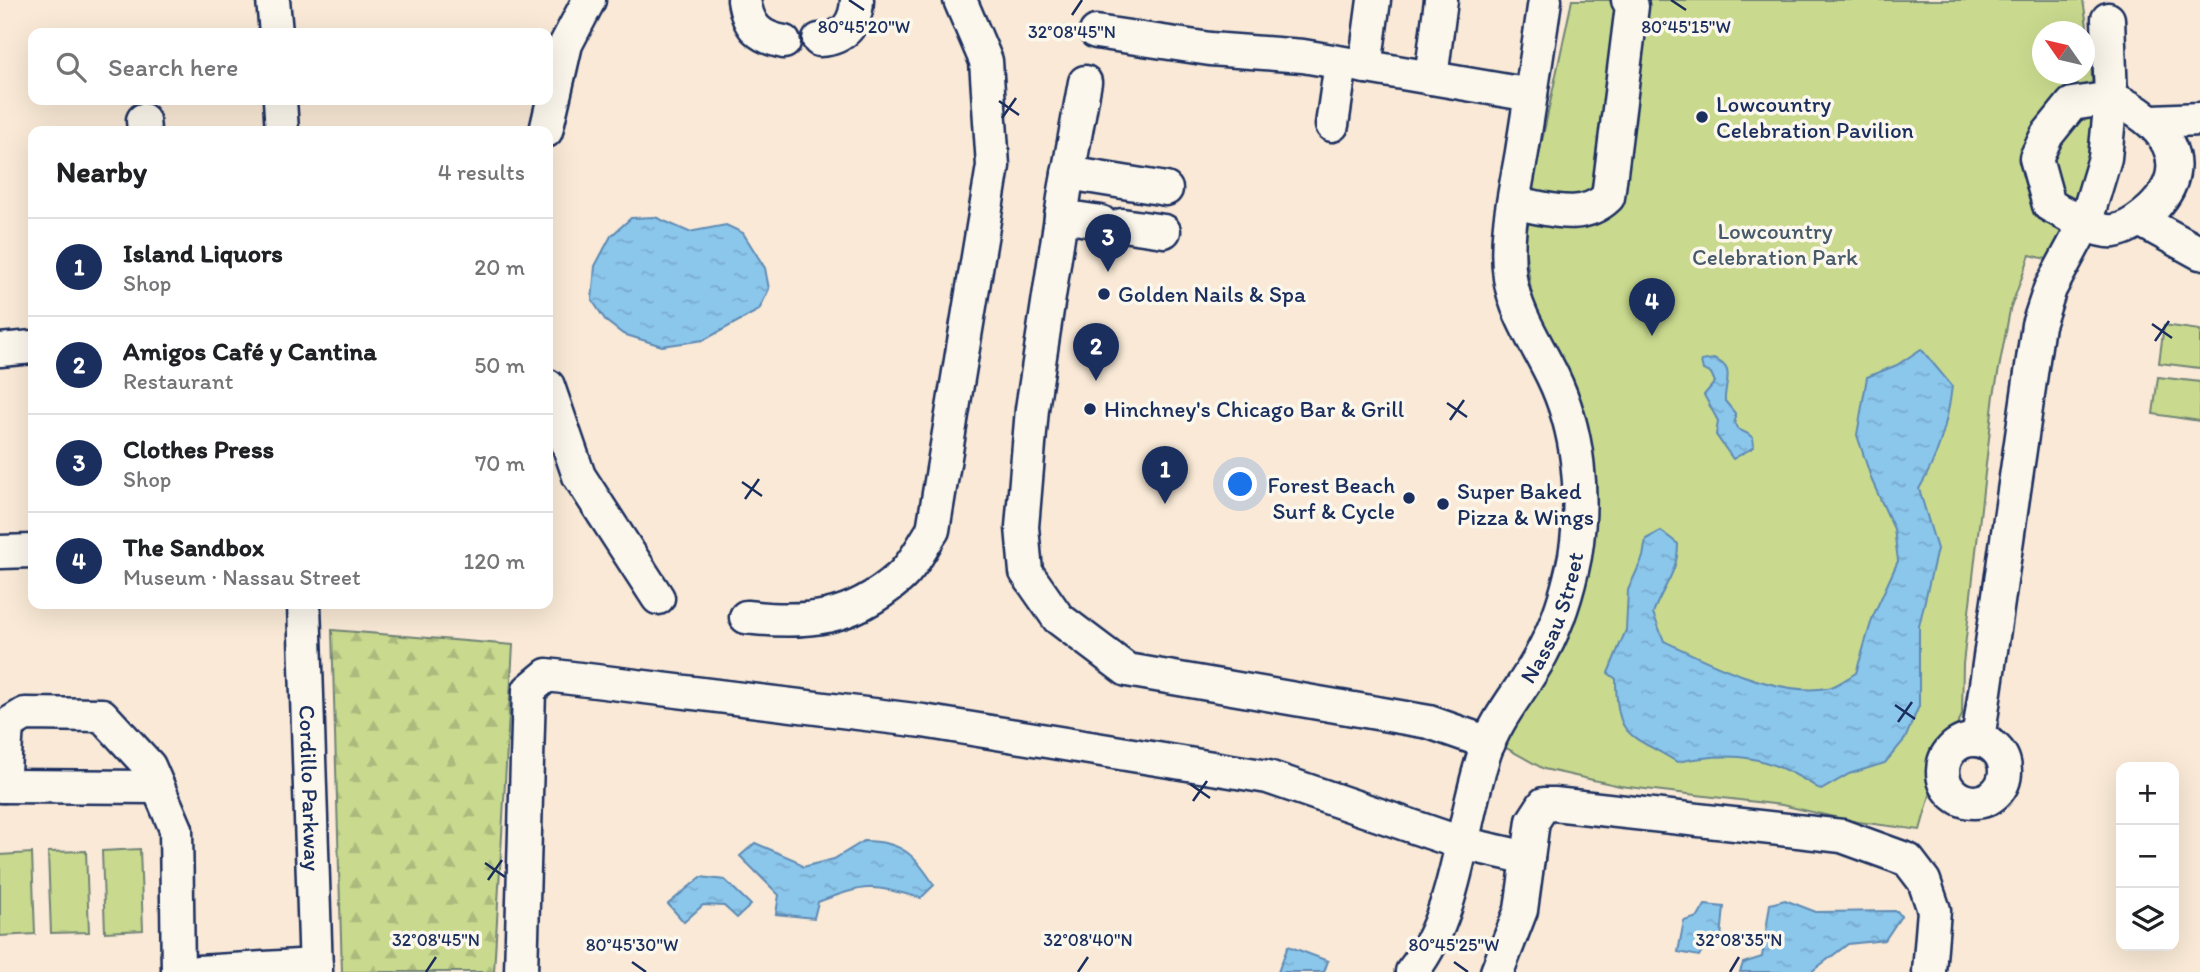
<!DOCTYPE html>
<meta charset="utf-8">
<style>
:root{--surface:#fff;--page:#f2f2f2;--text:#202124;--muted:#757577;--line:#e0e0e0;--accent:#1b2f5e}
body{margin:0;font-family:Itim,sans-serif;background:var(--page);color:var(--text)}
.controls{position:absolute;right:21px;bottom:21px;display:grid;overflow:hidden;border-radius:14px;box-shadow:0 7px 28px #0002}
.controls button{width:63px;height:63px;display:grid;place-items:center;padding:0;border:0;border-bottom:2px solid var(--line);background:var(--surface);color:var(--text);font:35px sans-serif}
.compass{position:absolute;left:2032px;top:21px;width:63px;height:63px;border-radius:50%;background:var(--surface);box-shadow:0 7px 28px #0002;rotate:304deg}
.you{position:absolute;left:1241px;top:485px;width:24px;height:24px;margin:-18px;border:5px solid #fff;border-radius:50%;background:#1a73e8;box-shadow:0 0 0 10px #1a73e833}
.badge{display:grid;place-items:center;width:46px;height:46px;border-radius:50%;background:var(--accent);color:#fff;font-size:23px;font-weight:700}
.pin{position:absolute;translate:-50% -58px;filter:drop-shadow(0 2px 4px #0008)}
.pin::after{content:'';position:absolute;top:37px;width:24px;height:21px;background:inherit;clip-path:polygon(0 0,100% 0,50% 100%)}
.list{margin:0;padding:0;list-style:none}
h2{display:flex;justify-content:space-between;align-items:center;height:91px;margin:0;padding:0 28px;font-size:30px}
h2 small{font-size:23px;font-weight:400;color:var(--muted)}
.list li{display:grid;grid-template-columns:46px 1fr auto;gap:21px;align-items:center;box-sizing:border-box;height:98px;padding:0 28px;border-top:2px solid var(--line)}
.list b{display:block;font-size:26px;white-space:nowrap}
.list p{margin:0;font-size:23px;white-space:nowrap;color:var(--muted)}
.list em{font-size:23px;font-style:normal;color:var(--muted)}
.icon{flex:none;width:38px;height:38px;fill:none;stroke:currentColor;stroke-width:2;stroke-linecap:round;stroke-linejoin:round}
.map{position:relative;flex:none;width:2200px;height:972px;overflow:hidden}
.search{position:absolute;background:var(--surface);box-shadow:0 7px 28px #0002;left:28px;top:28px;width:525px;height:77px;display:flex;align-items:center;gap:18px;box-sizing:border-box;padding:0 24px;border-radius:14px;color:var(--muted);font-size:26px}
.panel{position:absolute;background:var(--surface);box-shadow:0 7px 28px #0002;left:28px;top:126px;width:525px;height:483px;border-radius:14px}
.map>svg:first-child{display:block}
.green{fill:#c9da8e;stroke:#728476;stroke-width:2;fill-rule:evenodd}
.forest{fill:url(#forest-firs);stroke:#728476;stroke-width:2}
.water{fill:url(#water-ripples);stroke:#5e8ab3;stroke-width:2}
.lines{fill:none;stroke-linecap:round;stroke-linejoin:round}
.minor-casing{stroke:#1b2f5e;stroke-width:37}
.minor{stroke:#fbf7ec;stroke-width:32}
.ticks{fill:none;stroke:#1b2f5e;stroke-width:2.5}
.poi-dot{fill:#1b2f5e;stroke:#fbf7ec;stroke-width:2.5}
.labels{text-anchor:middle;stroke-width:7;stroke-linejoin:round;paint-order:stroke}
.poi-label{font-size:23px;fill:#1b2f5e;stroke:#fbf7ec;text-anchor:start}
.park-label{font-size:23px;fill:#465a6a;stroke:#fbf7ec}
.street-label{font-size:23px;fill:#1b2f5e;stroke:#fbf7ec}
.ticks-label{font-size:18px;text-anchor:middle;fill:#1b2f5e;stroke:#fbf7ec;stroke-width:7;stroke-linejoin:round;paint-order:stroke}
</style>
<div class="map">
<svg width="2200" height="972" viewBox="0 0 2200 972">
<defs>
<pattern id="forest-firs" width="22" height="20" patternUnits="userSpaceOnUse" patternTransform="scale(1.75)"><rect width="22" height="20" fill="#c9da8e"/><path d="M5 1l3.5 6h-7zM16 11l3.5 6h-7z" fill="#acbb7d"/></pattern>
<pattern id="water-ripples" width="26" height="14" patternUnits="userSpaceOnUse" patternTransform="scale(1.75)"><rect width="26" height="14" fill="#8bc6eb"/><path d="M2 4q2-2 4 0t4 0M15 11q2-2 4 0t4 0" fill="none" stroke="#7ac"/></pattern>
</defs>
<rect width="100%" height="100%" fill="#f9e9d6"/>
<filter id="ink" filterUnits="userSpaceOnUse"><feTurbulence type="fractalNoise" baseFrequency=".0143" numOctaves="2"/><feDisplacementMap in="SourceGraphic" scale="14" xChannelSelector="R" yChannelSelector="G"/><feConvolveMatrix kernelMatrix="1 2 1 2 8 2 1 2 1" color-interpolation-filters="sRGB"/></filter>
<g filter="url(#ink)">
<path class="green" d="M1572,0h511c11,66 17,138 -6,202 -8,20 -18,39 -27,58l-20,-5 -20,55 -16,85 -31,269 -1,51 -23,49 -19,66 -69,-9 -69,-16 -162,-19 -76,-17 -43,-24 84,-176 -52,-264 -8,-58 8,-64zM2042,32h42v42h-42z
M2164,325l36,5v38l-41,-5z
M2158,377l42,5v39l-47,-7z
M140,849l3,81 -38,2 -3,-81z
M86,851l3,81 -38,1 -3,-81z
M32,853l3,81 -35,2v-81z"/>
<path class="forest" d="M332,630l181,15 -19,327h-152z"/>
<path class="water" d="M655,217l34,15 37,-7 17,8 22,35 4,21 -10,21 -55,30 -42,6 -39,-12 -17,-13 -14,-21 3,-34 16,-30 20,-18z
M1921,349l31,37c-4,35 -15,73 -33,103l18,60 -18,77v80l-14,33 -20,24 -36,11 -28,16c-51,-34 -85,-40 -144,-28 -47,-29 -61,-22 -61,-83l-8,-6 18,-43 2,-40 15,-33 3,-18 15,-8 17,13c0,29 -15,42 -25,69l11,28c43,21 114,56 163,47 9,-1 20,-10 29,-15l17,-57 25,-55 -4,-32 -22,-48 -15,-46 10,-58 30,-12z
M1714,359c23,9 10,24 11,42l10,12c-1,24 7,13 18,25l1,9 -21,12 -17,-24 2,-14 -14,-26 11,-13 -4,-9 -8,-3 -2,-9z
M864,841c38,0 51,14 70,44l-13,13c-52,-14 -53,-14 -103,4l-4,16 -38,-4 3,-19 -39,-39 15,-13 40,17 8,7 31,-8z
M701,877l24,3 26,25 -14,13 -13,-12 -21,-1 -19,17 -16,-18z
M1785,900l31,12 81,-1 4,5 -16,24 -37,4 -37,28h-71l3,-9 19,-6 8,-53z
M1705,905l19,2 -3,31 -15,5 -7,13 -21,-4 6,-31 14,-4z
M1288,946l40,15 -4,11h-46z"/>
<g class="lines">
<defs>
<g id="minor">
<path d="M273,0l3,33"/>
<path d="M744,0c4,26 14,37 40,42"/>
<path d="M1096,32l114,17 93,7 228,39"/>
<path d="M819,40c25,-1 37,-16 38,-40"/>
<path d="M1365,67l9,-67"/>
<path d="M1431,78l10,-78"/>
<path d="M1085,82l-20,109 -33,218 -10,118 4,45 32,46 69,52 302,52 60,21"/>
<path d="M2111,98c50,21 89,65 40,112 -9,8 -24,19 -37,21 -21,2 -47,-17 -65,-26l-13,-47 11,-23 25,-31z"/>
<path d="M280,100l2,31"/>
<path d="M143,120l1,11"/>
<path d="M2153,121l47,-2"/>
<path d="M1332,125l9,-62"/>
<path d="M546,131l20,-87 23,-44"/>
<path d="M1068,173l98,16"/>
<path d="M1514,203c34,5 67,20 94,-6l24,-191 -4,-6"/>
<path d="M1061,216l40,6"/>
<path d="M2140,220l60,33"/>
<path d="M1122,225l42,6"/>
<path d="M0,350l33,-3"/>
<path d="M548,386l31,90 79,122"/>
<path d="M0,552l33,-1"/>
<path id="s1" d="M304,604l12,368"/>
<path d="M746,617c61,7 105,3 153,-39 14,-12 24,-33 34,-48l60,-364 -7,-105 -26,-61"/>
<path d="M1978,740l60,-415 12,-36 35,-65 20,-66 6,-60 -3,-79"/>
<circle cx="1974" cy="771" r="31"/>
<path d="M0,786h3l4,-61 18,-11 77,1 47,51 27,63 2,143"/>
<path d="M3,786l155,1"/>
<path d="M198,972l118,-7"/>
<path d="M521,972l8,-282 18,-15 376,46 345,56 193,66 67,15"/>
<path id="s2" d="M1412,972c47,-59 49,-151 73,-220 12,-37 41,-66 58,-101 15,-28 26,-64 32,-95 10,-61 4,-126 -23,-181 -16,-33 -36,-60 -42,-97 -6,-41 5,-85 12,-126 8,-51 16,-101 23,-152"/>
<path d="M1497,972l24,-62 12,-89 11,-17h10l288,32 66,24 16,21 10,29 -5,62"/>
</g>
</defs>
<use href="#minor" class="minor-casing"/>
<use href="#minor" class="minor"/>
</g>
</g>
<path class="ticks" d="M849,0l15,10M1671,0l15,10M1072,15l10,-15M999,101l20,14M1002,118l14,-20M2152,324l20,14M2155,341l14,-20M1447,403l20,14M1450,420l14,-20M742,482l20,14M745,499l14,-20M1895,705l20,14M1898,722l14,-20M1190,784l20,14M1193,801l14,-20M485,863l20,14M488,880l14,-20M632,962l14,10M1454,962l14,10M426,972l10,-15M1078,972l10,-15M1730,972l9,-15"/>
<g class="poi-dot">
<circle cx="1702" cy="117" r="7"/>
<circle cx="1104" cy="294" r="7"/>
<circle cx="1090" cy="409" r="7"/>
<circle cx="1409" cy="498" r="7"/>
<circle cx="1443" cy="504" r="7"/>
</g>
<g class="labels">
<g class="poi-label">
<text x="1716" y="112">Lowcountry<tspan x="1716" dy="26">Celebration Pavilion</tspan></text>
<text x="1118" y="302">Golden Nails &amp; Spa</text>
<text x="1104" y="417">Hinchney's Chicago Bar &amp; Grill</text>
<text x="1395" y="493" text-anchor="end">Forest Beach<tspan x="1395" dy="26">Surf &amp; Cycle</tspan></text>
<text x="1457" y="499">Super Baked<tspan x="1457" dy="26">Pizza &amp; Wings</tspan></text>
</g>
<g class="park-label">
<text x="1775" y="239">Lowcountry<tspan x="1775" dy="26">Celebration Park</tspan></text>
</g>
<g class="street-label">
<text dy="8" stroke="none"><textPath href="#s2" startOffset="385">Nassau Street</textPath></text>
<text dy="8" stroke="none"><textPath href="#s1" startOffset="184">Cordillo Parkway</textPath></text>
</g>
</g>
<g class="ticks-label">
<text x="864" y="33">80°45'20"W</text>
<text x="1686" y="33">80°45'15"W</text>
<text x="1072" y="38">32°08'45"N</text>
<text x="436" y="946">32°08'45"N</text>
<text x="1088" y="946">32°08'40"N</text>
<text x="1739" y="946">32°08'35"N</text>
<text x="632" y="951">80°45'30"W</text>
<text x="1454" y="951">80°45'25"W</text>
</g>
</svg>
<div class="controls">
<button>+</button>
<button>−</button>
<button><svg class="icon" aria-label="layers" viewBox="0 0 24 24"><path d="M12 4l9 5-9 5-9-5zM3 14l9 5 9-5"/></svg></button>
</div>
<svg class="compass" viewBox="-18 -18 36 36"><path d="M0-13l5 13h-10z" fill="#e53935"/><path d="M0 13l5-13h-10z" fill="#757577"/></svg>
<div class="you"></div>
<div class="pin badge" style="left:1165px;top:504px">1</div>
<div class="pin badge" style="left:1096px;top:381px">2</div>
<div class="pin badge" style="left:1108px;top:272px">3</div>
<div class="pin badge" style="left:1652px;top:336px">4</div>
<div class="search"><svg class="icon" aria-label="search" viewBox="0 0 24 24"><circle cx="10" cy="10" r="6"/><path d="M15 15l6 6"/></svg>Search here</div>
<section class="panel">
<h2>Nearby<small>4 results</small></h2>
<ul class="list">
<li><span class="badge">1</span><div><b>Island Liquors</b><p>Shop</p></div><em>20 m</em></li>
<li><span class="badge">2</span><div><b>Amigos Café y Cantina</b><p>Restaurant</p></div><em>50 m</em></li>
<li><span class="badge">3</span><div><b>Clothes Press</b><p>Shop</p></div><em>70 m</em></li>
<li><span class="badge">4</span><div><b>The Sandbox</b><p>Museum · Nassau Street</p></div><em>120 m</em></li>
</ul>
</section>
</div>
